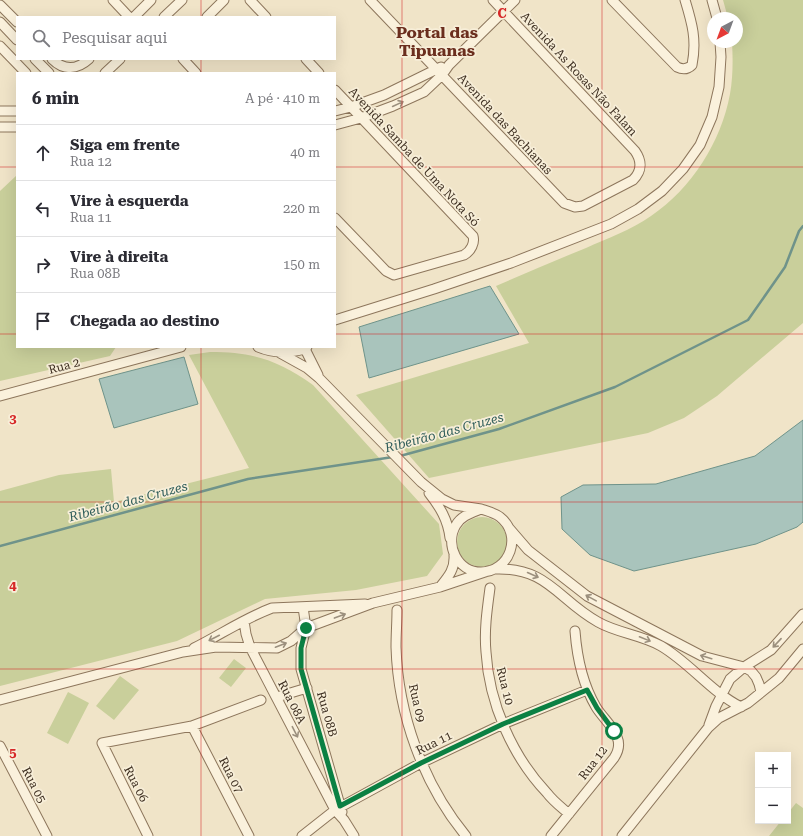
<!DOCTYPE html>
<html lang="pt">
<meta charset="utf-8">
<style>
:root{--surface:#fff;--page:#f2f2f3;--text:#2b2b33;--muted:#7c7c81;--line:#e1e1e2}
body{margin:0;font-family:"Roboto Serif",serif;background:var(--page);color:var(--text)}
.controls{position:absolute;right:12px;bottom:12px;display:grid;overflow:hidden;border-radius:0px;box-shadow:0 4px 16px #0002}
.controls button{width:36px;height:36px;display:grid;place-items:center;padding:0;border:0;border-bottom:1px solid var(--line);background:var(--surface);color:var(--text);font:20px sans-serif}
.compass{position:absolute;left:707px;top:12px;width:36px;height:36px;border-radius:50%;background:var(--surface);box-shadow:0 4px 16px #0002;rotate:221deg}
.stop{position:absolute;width:12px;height:12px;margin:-9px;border:3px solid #0b8043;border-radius:50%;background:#fff}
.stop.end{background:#0b8043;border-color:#fff;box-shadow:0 1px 4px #0008}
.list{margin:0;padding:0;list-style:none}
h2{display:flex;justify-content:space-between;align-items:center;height:52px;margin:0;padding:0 16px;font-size:17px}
h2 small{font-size:13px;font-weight:400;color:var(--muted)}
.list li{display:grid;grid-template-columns:26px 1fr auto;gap:12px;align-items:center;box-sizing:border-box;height:56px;padding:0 16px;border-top:1px solid var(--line)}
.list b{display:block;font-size:15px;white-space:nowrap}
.list p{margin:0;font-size:13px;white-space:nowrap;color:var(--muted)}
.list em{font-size:13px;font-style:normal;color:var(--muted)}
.icon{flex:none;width:22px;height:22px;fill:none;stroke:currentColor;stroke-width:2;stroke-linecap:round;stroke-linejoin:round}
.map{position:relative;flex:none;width:803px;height:836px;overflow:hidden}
.search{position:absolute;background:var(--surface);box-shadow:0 4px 16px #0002;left:16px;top:16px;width:320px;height:44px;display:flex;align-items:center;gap:10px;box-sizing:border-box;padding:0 14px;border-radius:0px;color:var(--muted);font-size:15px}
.panel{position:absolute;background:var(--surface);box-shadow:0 4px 16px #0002;left:16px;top:72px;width:320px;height:276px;border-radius:0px}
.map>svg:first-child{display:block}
.green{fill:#c9cf9b}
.water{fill:#a9c4bc;stroke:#6f938a}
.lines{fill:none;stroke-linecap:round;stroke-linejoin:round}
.stream{stroke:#6f938a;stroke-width:2.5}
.minor-casing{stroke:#8d765c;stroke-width:11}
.minor{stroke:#faf1dc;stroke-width:9}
.oneway{stroke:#9c907e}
.route{stroke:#0b8043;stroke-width:5}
.grid{fill:none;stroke:#d62828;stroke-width:1;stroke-opacity:0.55}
.labels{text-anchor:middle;stroke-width:3.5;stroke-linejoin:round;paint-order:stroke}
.street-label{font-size:12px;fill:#3d2e20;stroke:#f7eed8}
.water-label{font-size:13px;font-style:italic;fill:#2f5d5a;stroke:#f7eed8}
.district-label{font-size:16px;font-weight:bold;fill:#6b2e1e;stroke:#f7eed8}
.grid-label{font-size:13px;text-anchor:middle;font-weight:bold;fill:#d62828;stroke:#f7eed8;stroke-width:3.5;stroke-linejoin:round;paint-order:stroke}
</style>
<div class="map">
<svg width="803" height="836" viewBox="0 0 803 836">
<rect width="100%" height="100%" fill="#f0e4c8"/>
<path class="green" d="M723,0h80v323l-86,73 -33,22 -36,15 -219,45 -73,-83 173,-52 -33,-57c30,-13 60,-26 90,-38 22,-10 45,-18 65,-32 41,-28 70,-74 79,-122 3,-17 3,-35 2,-52h5v-24h-9z
M17,175v172h99l-6,9 -110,25v-190z
M210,352c43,0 68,8 103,33l126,139 4,30 -16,22 -71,14 -91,9 -88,42 -177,45v-195l59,-16 52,-6 3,33 135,-34 -60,-113z
M457 542a25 25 0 1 1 50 0a25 25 0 1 1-50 0Z
M234,659l12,9 -15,19 -12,-9z
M120,676l19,14 -25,30 -18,-14z
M68,692l21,11 -21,41 -21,-11z
M796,803l7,5v28h-34l12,-15h7v-8z"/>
<path class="water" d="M490,286l29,48 -150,44 -10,-51z
M184,357l14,47 -84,24 -15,-49z
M803,420v102l-6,5 -41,17 -122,27 -44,-16 -28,-26 -1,-32 22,-12 73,-1 99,-28z"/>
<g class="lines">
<path class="stream" d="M400,456l99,-27 116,-42 133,-67 37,-53 14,-36 4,-5
M0,546l248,-67 145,-22"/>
<defs>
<path id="minor" d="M113,0l16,17
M250,0l16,17
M370,0l194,203 11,4 8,-1 50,-26c9,-9 9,-19 2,-29l-142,-151
M612,0l65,67c6,3 11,2 15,-2 5,-25 0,-42 -7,-65
M712,0l5,18
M0,5l17,17
M134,17l17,-17
M164,17l18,-17
M207,17l17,-17
M0,22l17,18
M0,46l26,27
M35,59l14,14
M52,59c12,12 25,11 37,0
M183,59l13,14
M306,59l13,14
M105,73l15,-14
M335,90l138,146c2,7 -2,15 -9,19l-70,20 -8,-4 -51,-53
M0,111h17
M335,111l16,-4 33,-12 57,-28
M335,125l26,-7 32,-12 31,-14 18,-17 7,-10 66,-65
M0,127h17
M335,320l99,-31 77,-26 100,-39 27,-15 24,-18 21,-22 17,-24 12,-28 7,-30 2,-30 -1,-15
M258,347c17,7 30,6 47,2l2,-2
M305,349l13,26
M280,353l27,15 12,10 102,104 21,17 12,6 27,4
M0,396l181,-49
M429,493c11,14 19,27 21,45
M481,509c6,2 14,4 19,8 23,18 10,55 -19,55 -23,0 -37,-27 -25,-47 5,-9 15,-12 25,-16z
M509,528l19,22 59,46 115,60 42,11 7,4 5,6 3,7 2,8
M495,569c53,-2 63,31 103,53 19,11 44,13 63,24 29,17 50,46 80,61
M440,587c9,-11 15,-18 14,-32
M490,588c-3,22 -6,43 -4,64 3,51 26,104 61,141 6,8 14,14 22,21
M303,607l3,21 -5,20v21l41,143
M397,610c0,12 -1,24 -1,37 2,67 27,137 70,189
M244,621l2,13 4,13 85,163 9,10 10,16
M194,648c26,-13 51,-30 78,-40l93,-4
M277,697l30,-9
M0,700l183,-48 33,-5 61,1 14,-7 15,-13 67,-25 67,-16 48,-16
M709,725l7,-19 14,-27 14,-12 27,-17 32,-36
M192,726l57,110
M0,746l47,90
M148,836l-46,-93 90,-17 69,-26
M302,836l33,-26 86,-47 82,-39 84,-34
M551,836l63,-78c4,-6 6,-14 3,-21 -4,-11 -15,-20 -21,-30 -14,-24 -19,-49 -21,-76
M622,836l86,-108 11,-10 29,-15 31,-25 24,-29"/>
</defs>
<use href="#minor" class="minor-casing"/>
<use href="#minor" class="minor"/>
</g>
<defs><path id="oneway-shaft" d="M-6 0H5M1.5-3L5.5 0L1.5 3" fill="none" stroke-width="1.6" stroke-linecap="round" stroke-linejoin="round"/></defs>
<g class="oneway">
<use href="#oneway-shaft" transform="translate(398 104) rotate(-25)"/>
<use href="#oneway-shaft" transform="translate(533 575) rotate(24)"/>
<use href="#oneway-shaft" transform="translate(591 598) rotate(-151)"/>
<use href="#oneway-shaft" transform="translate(340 616) rotate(-20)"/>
<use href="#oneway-shaft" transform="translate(214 638) rotate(153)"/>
<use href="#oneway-shaft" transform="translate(645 639) rotate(22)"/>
<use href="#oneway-shaft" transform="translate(777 643) rotate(133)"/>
<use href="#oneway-shaft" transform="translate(281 645) rotate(-21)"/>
<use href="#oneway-shaft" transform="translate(706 657) rotate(-163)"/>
<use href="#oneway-shaft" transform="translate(295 732) rotate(63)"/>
</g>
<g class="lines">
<path class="route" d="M306,628l-5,20v21l39,137 81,-43 82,-39 84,-34 10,18 17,23"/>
</g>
<path class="grid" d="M201,0v17M402,0v836M602,0v836M201,59v14M0,167h17M335,167h468M0,334h17M335,334h468M201,347v489M0,502h803M0,669h803"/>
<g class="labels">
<g class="street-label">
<text transform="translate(579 74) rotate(47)" y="4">Avenida As Rosas Não Falam</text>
<text transform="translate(505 124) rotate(47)" y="4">Avenida das Bachianas</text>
<text transform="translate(414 157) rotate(47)" y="4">Avenida Samba de Uma Nota Só</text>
<text transform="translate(64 366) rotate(-15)" y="4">Rua 2</text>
<text transform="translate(505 686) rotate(76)" y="4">Rua 10</text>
<text transform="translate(292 702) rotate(63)" y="4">Rua 08A</text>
<text transform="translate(417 703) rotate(77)" y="4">Rua 09</text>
<text transform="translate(327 714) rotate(74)" y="4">Rua 08B</text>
<text transform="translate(434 743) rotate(-26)" y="4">Rua 11</text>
<text transform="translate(593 763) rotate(-53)" y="4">Rua 12</text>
<text transform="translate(231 775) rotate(63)" y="4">Rua 07</text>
<text transform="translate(136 784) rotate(63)" y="4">Rua 06</text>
<text transform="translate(34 785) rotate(63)" y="4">Rua 05</text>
</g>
<g class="water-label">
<text transform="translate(444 432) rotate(-15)" y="5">Ribeirão das Cruzes</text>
<text transform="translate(128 501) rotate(-15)" y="5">Ribeirão das Cruzes</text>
</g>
<g class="district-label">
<text x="437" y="38">Portal das<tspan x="437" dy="18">Tipuanas</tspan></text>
</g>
</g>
<g class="grid-label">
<text x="502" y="18">C</text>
<text x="13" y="423">3</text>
<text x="13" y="590">4</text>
<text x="13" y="757">5</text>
</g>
</svg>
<div class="controls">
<button>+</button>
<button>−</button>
</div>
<svg class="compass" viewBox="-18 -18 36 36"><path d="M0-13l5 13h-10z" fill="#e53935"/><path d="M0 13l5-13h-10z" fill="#7c7c81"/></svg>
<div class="stop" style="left:614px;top:731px"></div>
<div class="stop end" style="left:306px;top:628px"></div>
<div class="search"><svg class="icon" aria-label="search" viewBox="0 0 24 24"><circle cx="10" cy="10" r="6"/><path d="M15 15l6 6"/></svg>Pesquisar aqui</div>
<section class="panel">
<h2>6 min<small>A pé · 410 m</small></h2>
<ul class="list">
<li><svg class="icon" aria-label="ahead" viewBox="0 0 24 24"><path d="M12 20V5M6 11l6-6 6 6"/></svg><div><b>Siga em frente</b><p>Rua 12</p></div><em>40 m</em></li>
<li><svg class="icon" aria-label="left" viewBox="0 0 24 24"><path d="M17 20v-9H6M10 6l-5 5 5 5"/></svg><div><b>Vire à esquerda</b><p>Rua 11</p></div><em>220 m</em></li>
<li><svg class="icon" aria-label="right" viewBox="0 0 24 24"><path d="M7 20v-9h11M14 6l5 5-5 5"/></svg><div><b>Vire à direita</b><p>Rua 08B</p></div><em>150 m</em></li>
<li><svg class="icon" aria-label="arrive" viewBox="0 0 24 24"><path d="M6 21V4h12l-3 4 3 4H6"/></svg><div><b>Chegada ao destino</b></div></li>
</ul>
</section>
</div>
